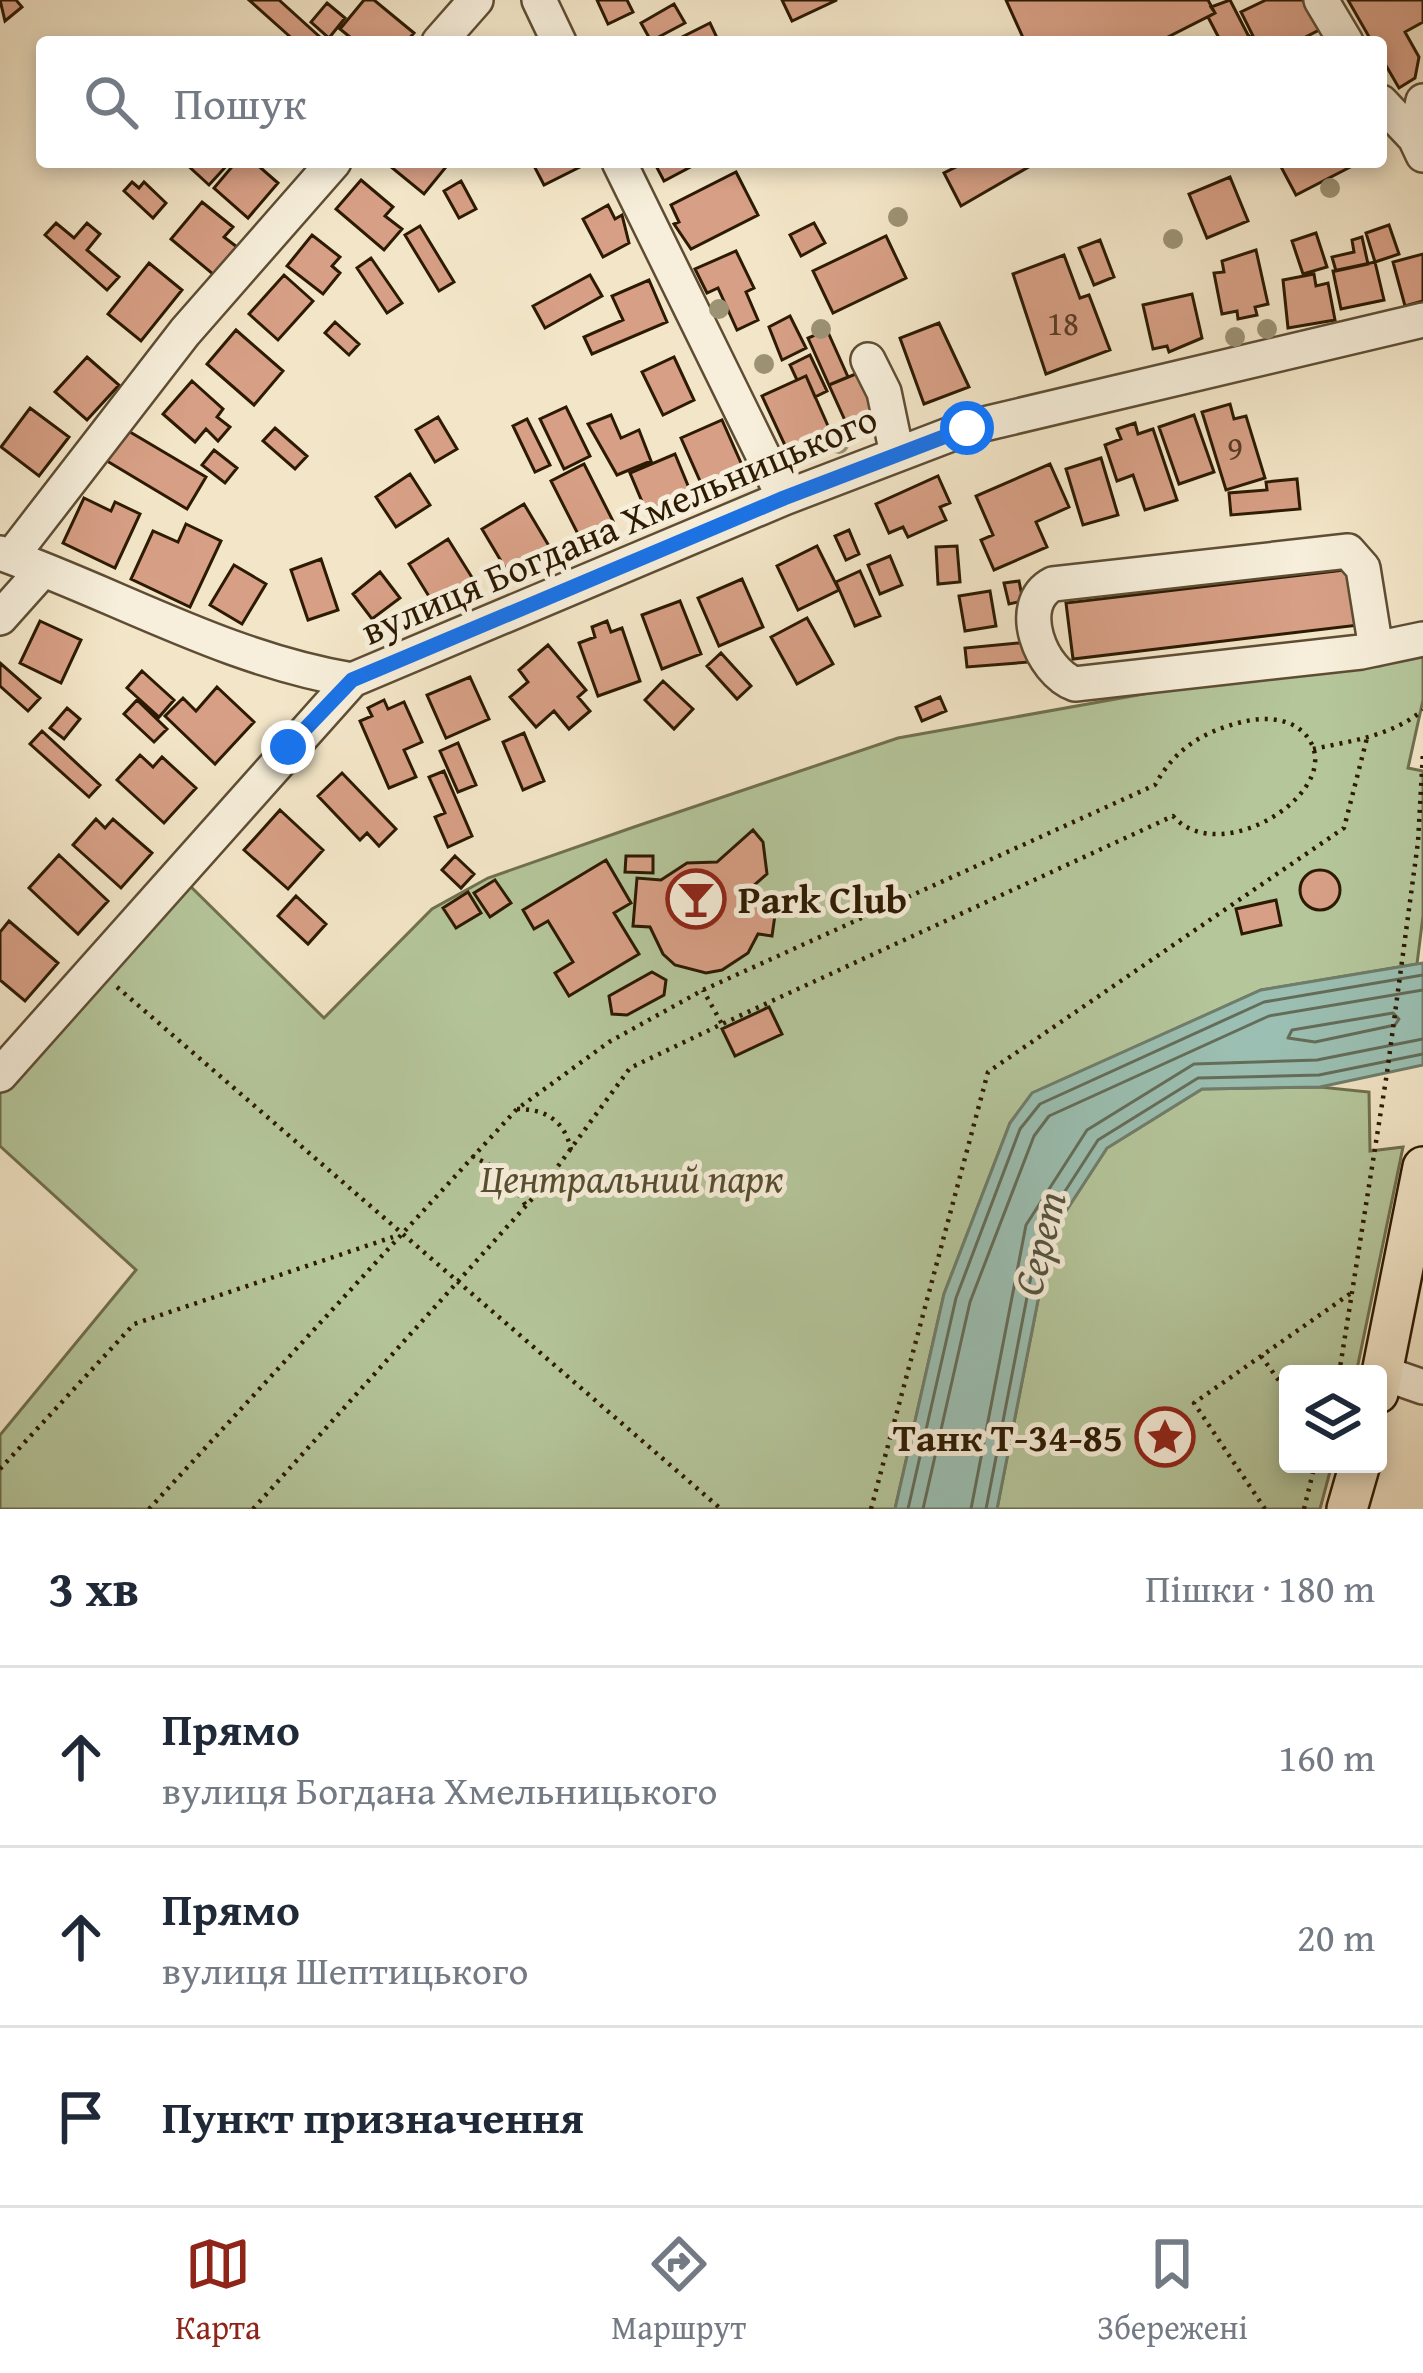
<!DOCTYPE html>
<html lang="uk">
<meta charset="utf-8">
<style>
:root{--surface:#fff;--page:#f2f2f3;--text:#1f2937;--muted:#747a83;--line:#e0e1e3;--accent:#8f2418}
body{margin:0;font-family:"Gentium Book Plus",serif;background:var(--page);color:var(--text)}
.controls{position:absolute;right:36px;bottom:36px;display:grid;overflow:hidden;border-radius:12px;box-shadow:0 6px 18px #0003}
.controls button{width:108px;height:108px;display:grid;place-items:center;padding:0;border:0;border-bottom:3px solid var(--line);background:var(--surface);color:var(--text);font:60px sans-serif}
.stop{position:absolute;width:36px;height:36px;margin:-27px;border:9px solid #1a73e8;border-radius:50%;background:#fff}
.stop.end{background:#1a73e8;border-color:#fff;box-shadow:0 3px 12px #0008}
.list{margin:0;padding:0;list-style:none}
h2{display:flex;justify-content:space-between;align-items:center;height:156px;margin:0;padding:0 48px;font-size:51px}
h2 small{font-size:39px;font-weight:400;color:var(--muted)}
.list li{display:grid;grid-template-columns:78px 1fr auto;gap:36px;align-items:center;box-sizing:border-box;height:180px;padding:0 48px;border-top:3px solid var(--line)}
.list b{display:block;font-size:45px;white-space:nowrap}
.list p{margin:0;font-size:39px;white-space:nowrap;color:var(--muted)}
.list em{font-size:39px;font-style:normal;color:var(--muted)}
.icon{flex:none;width:66px;height:66px;fill:none;stroke:currentColor;stroke-width:2;stroke-linecap:round;stroke-linejoin:round}
.map{position:relative;flex:none;width:1423px;height:1509px;overflow:hidden}
.search{position:absolute;background:var(--surface);box-shadow:0 6px 18px #0003;left:36px;right:36px;top:36px;height:132px;display:flex;align-items:center;gap:30px;box-sizing:border-box;padding:0 42px;border-radius:12px;color:var(--muted);font-size:45px}
.sheet{height:696px;background:var(--surface)}
nav{display:flex;justify-content:space-around;align-items:center;box-sizing:border-box;height:168px;border-top:3px solid var(--line);background:var(--surface);font-size:33px;color:var(--muted)}
nav a{display:grid;justify-items:center;gap:6px}
nav .on{color:var(--accent)}
.map>svg:first-child{display:block}
.green{fill:#b5c69b;stroke:#70704e;stroke-width:3}
.water{fill:#9bc0b3;stroke:#6f7e6c;stroke-width:3}
.lines{fill:none;stroke-linecap:round;stroke-linejoin:round}
.shore{stroke:#646d5a;stroke-width:3}
.building{fill:#d79f85;stroke:#2c1a02;stroke-width:3}
.minor-casing{stroke:#5e4d34;stroke-width:38}
.major-casing{stroke:#2c1a02;stroke-width:44}
.path{stroke:#2c1a02;stroke-width:4.5;stroke-dasharray:3 6;stroke-linecap:butt}
.minor{stroke:#f7efdb;stroke-width:33}
.major{stroke:#f3e6c8;stroke-width:39}
.tree{fill:#9c9274}
.route{stroke:#1a73e8;stroke-width:15}
.labels{text-anchor:middle;stroke-width:10;stroke-linejoin:round;paint-order:stroke}
.number-label{font-size:33px;fill:#573b23}
.street-label{font-size:39px;fill:#2c1a02;stroke:#f7efdb}
.poi-label{font-size:39px;font-weight:bold;fill:#2c1a02;stroke:#f7efdb;text-anchor:start}
.park-label{font-size:39px;font-style:italic;fill:#554e30;stroke:#f7efdb}
.water-label{font-size:42px;font-style:italic;fill:#535440;stroke:#f7efdb}
</style>
<div class="map">
<svg width="1423" height="1509" viewBox="0 0 1423 1509">
<rect width="100%" height="100%" fill="#f3e6c8"/>
<filter id="stains"><feTurbulence type="fractalNoise" baseFrequency=".00167" numOctaves="4"/><feColorMatrix values="0 0 0 0 .2 0 0 0 0 .09 0 0 0 0 .02 0 0 0 .5 -.17"/></filter>
<radialGradient id="worn" r=".72"><stop offset=".6" stop-color="#630" stop-opacity="0"/><stop offset="1" stop-color="#630" stop-opacity=".3"/></radialGradient>
<path class="green" d="M1423,644v56l-15,68 15,3v145l-6,48 -156,26 -229,104 -22,29 -66,171 -49,215h-895v-74l136,-165 -136,-124v-57l189,-204 135,133 108,-109 56,-31 146,-51 264,-89z
M1320,1087l49,5 1,59 33,-4 -47,227h-68v90h44l-12,45h-323l54,-275 56,-86 95,-59z"/>
<path class="water" d="M1423,963v102l-103,22 -118,2 -95,59 -56,86 -54,275h-102l49,-215 66,-171 22,-30 229,-103z"/>
<g class="lines">
<path class="shore" d="M1393,1013l6,6 -4,6 -80,17 -27,-4 4,-8z
M908,1509l48,-211 64,-169 20,-25 224,-102 159,-27
M923,1509l47,-207 64,-166 15,-20 220,-100 154,-26
M971,1509l55,-284 61,-95 107,-66 123,-4 106,-21
M986,1509l54,-279 58,-90 100,-62 121,-3 104,-21"/>
</g>
<path class="building" d="M0,0h16l6,7 -17,14z
M249,0h30l42,38 -25,4z
M364,0h10l40,33 -8,9h-50l-16,-13z
M597,0h30l6,12 -25,12z
M782,0h55l-45,21z
M1006,0h202l7,13 -57,29h-133z
M1230,0l18,35 8,7h-35l-13,-25 7,-4 -4,-6z
M1266,0h37l16,30 -23,12h-40l-15,-30z
M1348,0h75v22l-18,10 14,25 -4,21 -16,10 -18,-31v-15h-9z
M327,3l18,15 -16,20 -18,-16z
M674,4l11,19 -34,18 -10,-18z
M710,23l9,19h-47z
M184,162h46l-21,23z
M236,162h18l24,21 -30,35 -34,-30z
M385,162h65l-26,32z
M532,162h58l-46,23z
M654,162h46l-36,19z
M966,162h65l1,3 -71,41 -17,-33z
M1286,162h74l-64,33 -16,-30z
M736,172l22,43 -67,34 -17,-25 5,-2 -8,-17z
M1230,177l18,44 -41,17 -18,-44z
M361,180l32,27 -8,9 17,13 -18,21 -48,-41z
M461,181l15,28 -17,9 -15,-27z
M132,182l7,6 5,-6 22,21 -13,15 -29,-27z
M202,202l31,25 -9,10 13,10 -23,28 -43,-36z
M608,205l7,14 7,-4 7,28 -26,14 -20,-38z
M56,223l18,15 13,-15 13,11 -13,16 32,27 -12,13 -62,-55z
M814,223l11,20 -24,13 -11,-21z
M1389,225l10,29 -24,8 -9,-29z
M420,226l34,56 -15,9 -34,-56z
M1316,233l11,34 -24,7 -11,-33z
M312,235l28,22 -8,9 8,7 -17,21 -36,-28z
M886,236l20,42 -73,35 -20,-42z
M1362,237l6,27 -32,7 -4,-14 22,-5 -2,-12z
M1100,240l14,37 -20,8 -15,-37z
M1256,250l12,54 -13,3 2,8 -19,4 -1,-8 -15,3 -8,-41 10,-1 -2,-11z
M736,251l18,37 -8,4 12,28 -21,10 -19,-42 -11,5 -12,-24z
M1423,254v47l-18,5 -12,-44z
M1064,255l16,43 9,-3 21,55 -64,24 -33,-100z
M371,258l31,45 -15,10 -30,-45z
M1375,262l9,38 -43,9 -8,-38z
M149,263l33,27 -41,51 -33,-27z
M1314,274l2,12 12,-3 7,37 -47,8 -5,-48z
M284,275l29,26 -35,39 -29,-26z
M590,275l12,21 -57,32 -12,-22z
M649,280l18,42 -75,32 -8,-17 39,-17 -11,-24z
M1192,294l10,44 -33,14 -2,-6 -14,3 -10,-44z
M790,316l16,32 -24,12 -13,-33z
M335,322l24,22 -10,11 -24,-22z
M939,323l30,64 -45,17 -24,-66z
M236,330l47,41 -29,34 -47,-41z
M827,330l21,47 -19,8 -21,-47z
M810,355l17,36 -12,6 -9,-21 -9,4 -7,-15z
M87,357l32,28 -32,35 -32,-28z
M674,357l20,43 -31,15 -21,-43z
M858,373l18,42 -28,12 -19,-42z
M806,376l26,59 -43,19 -27,-58z
M192,381l31,28 -6,8 13,10 -12,14 -12,-12 -11,13 -32,-28z
M1230,404l4,15 12,-3 19,62 -39,12 -24,-78z
M566,407l24,49 -26,13 -24,-50z
M30,408l39,29 -30,39 -38,-29z
M611,415l10,23 18,-8 12,31 -34,14 -29,-51z
M1194,415l20,57 -35,12 -20,-57z
M438,417l19,32 -22,13 -19,-32z
M527,419l23,46 -15,7 -22,-46z
M722,420l23,52 -41,18 -23,-52z
M1135,423l3,11 15,-5 24,71 -32,10 -12,-35 -16,6 -12,-36 16,-6 -4,-10z
M275,428l32,28 -12,13 -32,-28z
M125,429l81,48 -19,32 -80,-48z
M214,450l23,18 -12,15 -23,-18z
M675,454l16,39 -45,18 -16,-38z
M1101,458l17,57 -35,10 -17,-56z
M584,464l29,57 -33,17 -29,-57z
M1050,464l19,43 -33,15 11,25 -53,23 -13,-30 12,-5 -17,-39z
M410,474l20,31 -34,22 -20,-30z
M938,476l12,27 -10,4 6,13 -38,17 -5,-10 -14,6 -13,-29z
M1297,479l3,30 -69,6 -2,-22 38,-3 -1,-8z
M84,498l27,13 4,-9 25,12 -25,54 -52,-25z
M524,504l25,42 -42,25 -25,-42z
M186,524l35,17 -31,66 -59,-28 22,-48 25,11z
M849,530l10,24 -13,6 -11,-24z
M448,539l30,48 -40,24 -29,-47z
M817,546l22,44 -41,20 -21,-44z
M957,546l3,36 -22,2 -2,-37z
M890,556l12,29 -22,9 -12,-29z
M321,559l17,51 -30,10 -17,-50z
M234,565l32,19 -24,40 -32,-19z
M1353,569l6,56 -286,34 -7,-56z
M860,571l20,45 -25,10 -19,-44z
M380,572l20,26 -28,21 -19,-25z
M742,579l21,48 -44,19 -21,-48z
M1019,581l4,20 -14,3 -5,-21z
M990,591l6,35 -31,5 -6,-35z
M680,601l21,53 -39,15 -20,-54z
M807,618l26,46 -36,20 -26,-47z
M40,621l41,19 -20,43 -41,-20z
M607,621l4,11 11,-4 18,53 -42,15 -19,-53 16,-6 -3,-10z
M1028,642l2,20 -63,5 -2,-19z
M548,645l38,45 -8,7 12,14 -21,18 -15,-18 -18,16 -26,-30 18,-15 -9,-12z
M721,653l30,33 -14,13 -30,-33z
M0,663l40,35 -12,13 -28,-25z
M142,671l32,29 -15,17 -32,-29z
M470,677l19,42 -43,19 -19,-43z
M663,681l30,28 -19,20 -29,-29z
M217,687l37,35 -39,42 -50,-48 18,-18 13,13z
M940,697l6,14 -24,10 -6,-14z
M137,700l30,29 -13,13 -30,-28z
M384,700l4,9 16,-7 18,40 -18,8 12,27 -27,11 -29,-67 12,-5 -4,-8z
M67,708l13,11 -16,20 -14,-11z
M42,731l58,54 -11,12 -59,-53z
M524,733l20,48 -21,9 -20,-48z
M458,743l18,42 -18,7 -18,-41z
M140,755l13,12 9,-10 34,31 -32,35 -47,-43z
M444,771l28,65 -24,11 -13,-30 10,-4 -16,-36z
M342,773l54,56 -17,17 -12,-13 -7,7 -42,-44z
M280,810l43,40 -35,39 -44,-39z
M96,819l9,9 8,-9 39,34 -31,35 -48,-43z
M753,830l10,12 4,32 -15,13 8,20 16,1 -4,28 -14,-2 -10,19 -26,17 -16,3 -31,-8 -12,-11 -13,-27 -17,-1 4,-48 24,2 26,-17 30,-1z
M59,855l49,46 -30,33 -49,-46z
M455,856l19,18 -13,14 -19,-18z
M626,856h27v17l-28,-1z
M606,860l25,43 -17,10 25,41 -70,42 -14,-23 18,-11 -25,-41 -14,8 -11,-19z
M1300 890a20 20 0 1 1 40 0a20 20 0 1 1-40 0Z
M495,880l16,23 -21,14 -16,-24z
M468,892l13,21 -25,15 -13,-20z
M296,896l30,28 -18,20 -30,-28z
M1276,900l5,25 -39,9 -6,-25z
M9,921l49,42 -33,38 -25,-21v-48z
M652,972l14,8 -2,15 -37,20 -15,-1 -3,-18z
M769,1007l13,27 -47,22 -13,-27z"/>
<g class="lines">
<defs>
<path id="minor" d="M539,0l20,42
M1321,0l25,42
M439,42l37,-42
M1423,101l-8,37 8,17
M1381,102l34,36
M619,162l165,336
M868,360l16,32 13,62
M0,553c118,42 226,106 352,127l432,-182 183,-70 456,-108
M11,557l174,-225 149,-170
M0,618l42,-47
M1376,649l-13,-81 -15,-17 -295,33c-39,20 -12,88 22,100l286,-32 62,-13
M0,1075l352,-395
M1383,1373l40,14"/>
<path id="major" d="M1378,1393l45,-226
M1347,1509l13,-45"/>
</defs>
<use href="#minor" class="minor-casing"/>
<use href="#major" class="major-casing"/>
<path class="path" d="M1313,749c38,-8 79,-13 110,-39
M117,987l604,522
M517,1109c29,0 48,12 54,41
M472,1156l35,18 19,32
M1261,1356l27,37
M1339,1374l48,-301 31,-231 5,-90
M0,1469l134,-145 259,-87
M149,1509l368,-400 92,-67 94,-52 452,-205c20,-36 47,-53 87,-63 20,-5 45,-5 61,10 53,53 -81,140 -130,84l-451,208
M253,1509l289,-321 88,-120 92,-44 -19,-34
M871,1509l117,-437 356,-244 23,-90
M1265,1509l-71,-106 160,-112
M1304,1509l11,-45"/>
<use href="#minor" class="minor"/>
<use href="#major" class="major"/>
</g>
<g class="tree">
<circle cx="1330" cy="188" r="10"/>
<circle cx="898" cy="217" r="10"/>
<circle cx="1173" cy="239" r="10"/>
<circle cx="719" cy="309" r="10"/>
<circle cx="821" cy="329" r="10"/>
<circle cx="1267" cy="329" r="10"/>
<circle cx="1235" cy="337" r="10"/>
<circle cx="764" cy="364" r="10"/>
<circle cx="839" cy="444" r="10"/>
</g>
<g class="lines">
<path class="route" d="M288,747l64,-67 432,-182 183,-70"/>
</g>
<defs>
<symbol id="bar-ring" viewBox="-11 -11 22 22"><circle r="9.5" fill="#f7efdb" stroke="#8f2418" stroke-width="1.5"/><path d="M-6-5H6L.8 .8V4.5H3.5V6h-7V4.5H-.8V.8Z" fill="#8f2418"/></symbol>
<symbol id="sight-ring" viewBox="-11 -11 22 22"><circle r="9.5" fill="#f7efdb" stroke="#8f2418" stroke-width="1.5"/><path d="M0-6L1.8-2.2L6-1.7L2.9 1.2L3.7 5.4L0 3.3L-3.7 5.4L-2.9 1.2L-6-1.7L-1.8-2.2Z" fill="#8f2418"/></symbol>
</defs>
<g fill-rule="evenodd">
<use href="#bar-ring" x="663" y="866" width="66" height="66"/>
<use href="#sight-ring" x="1132" y="1404" width="66" height="66"/>
</g>
<g class="labels">
<g class="number-label">
<text x="1063" y="335">18</text>
<text x="1235" y="460">9</text>
</g>
<g class="street-label">
<text transform="translate(619 524) rotate(-23)" y="14">вулиця Богдана Хмельницького</text>
</g>
<g class="poi-label">
<text x="738" y="913">Park Club</text>
<text x="1123" y="1451" text-anchor="end">Танк Т-34-85</text>
</g>
<g class="park-label">
<text x="632" y="1192">Центральний парк</text>
</g>
<g class="water-label">
<text transform="translate(1039 1243) rotate(-76)" y="15">Серет</text>
</g>
</g>
<rect width="100%" height="100%" filter="url(#stains)"/>
<rect width="100%" height="100%" fill="url(#worn)"/>
</svg>
<div class="controls">
<button><svg class="icon" aria-label="layers" viewBox="0 0 24 24"><path d="M12 4l9 5-9 5-9-5zM3 14l9 5 9-5"/></svg></button>
</div>
<div class="stop" style="left:967px;top:428px"></div>
<div class="stop end" style="left:288px;top:747px"></div>
<div class="search"><svg class="icon" aria-label="search" viewBox="0 0 24 24"><circle cx="10" cy="10" r="6"/><path d="M15 15l6 6"/></svg>Пошук</div>
</div>
<section class="sheet">
<h2>3 хв<small>Пішки · 180 m</small></h2>
<ul class="list">
<li><svg class="icon" aria-label="ahead" viewBox="0 0 24 24"><path d="M12 20V5M6 11l6-6 6 6"/></svg><div><b>Прямо</b><p>вулиця Богдана Хмельницького</p></div><em>160 m</em></li>
<li><svg class="icon" aria-label="ahead" viewBox="0 0 24 24"><path d="M12 20V5M6 11l6-6 6 6"/></svg><div><b>Прямо</b><p>вулиця Шептицького</p></div><em>20 m</em></li>
<li><svg class="icon" aria-label="arrive" viewBox="0 0 24 24"><path d="M6 21V4h12l-3 4 3 4H6"/></svg><div><b>Пункт призначення</b></div></li>
</ul>
</section>
<nav>
<a class="on"><svg class="icon" aria-label="map" viewBox="0 0 24 24"><path d="M3 6l6-2 6 2 6-2v14l-6 2-6-2-6 2zM9 4v14M15 6v14"/></svg>Карта</a>
<a><svg class="icon" aria-label="directions" viewBox="0 0 24 24"><path d="M12 3l9 9-9 9-9-9zM9 14v-3h6M13 9l2 2-2 2"/></svg>Маршрут</a>
<a><svg class="icon" aria-label="saved" viewBox="0 0 24 24"><path d="M7 4h10v16l-5-4-5 4z"/></svg>Збережені</a>
</nav>
